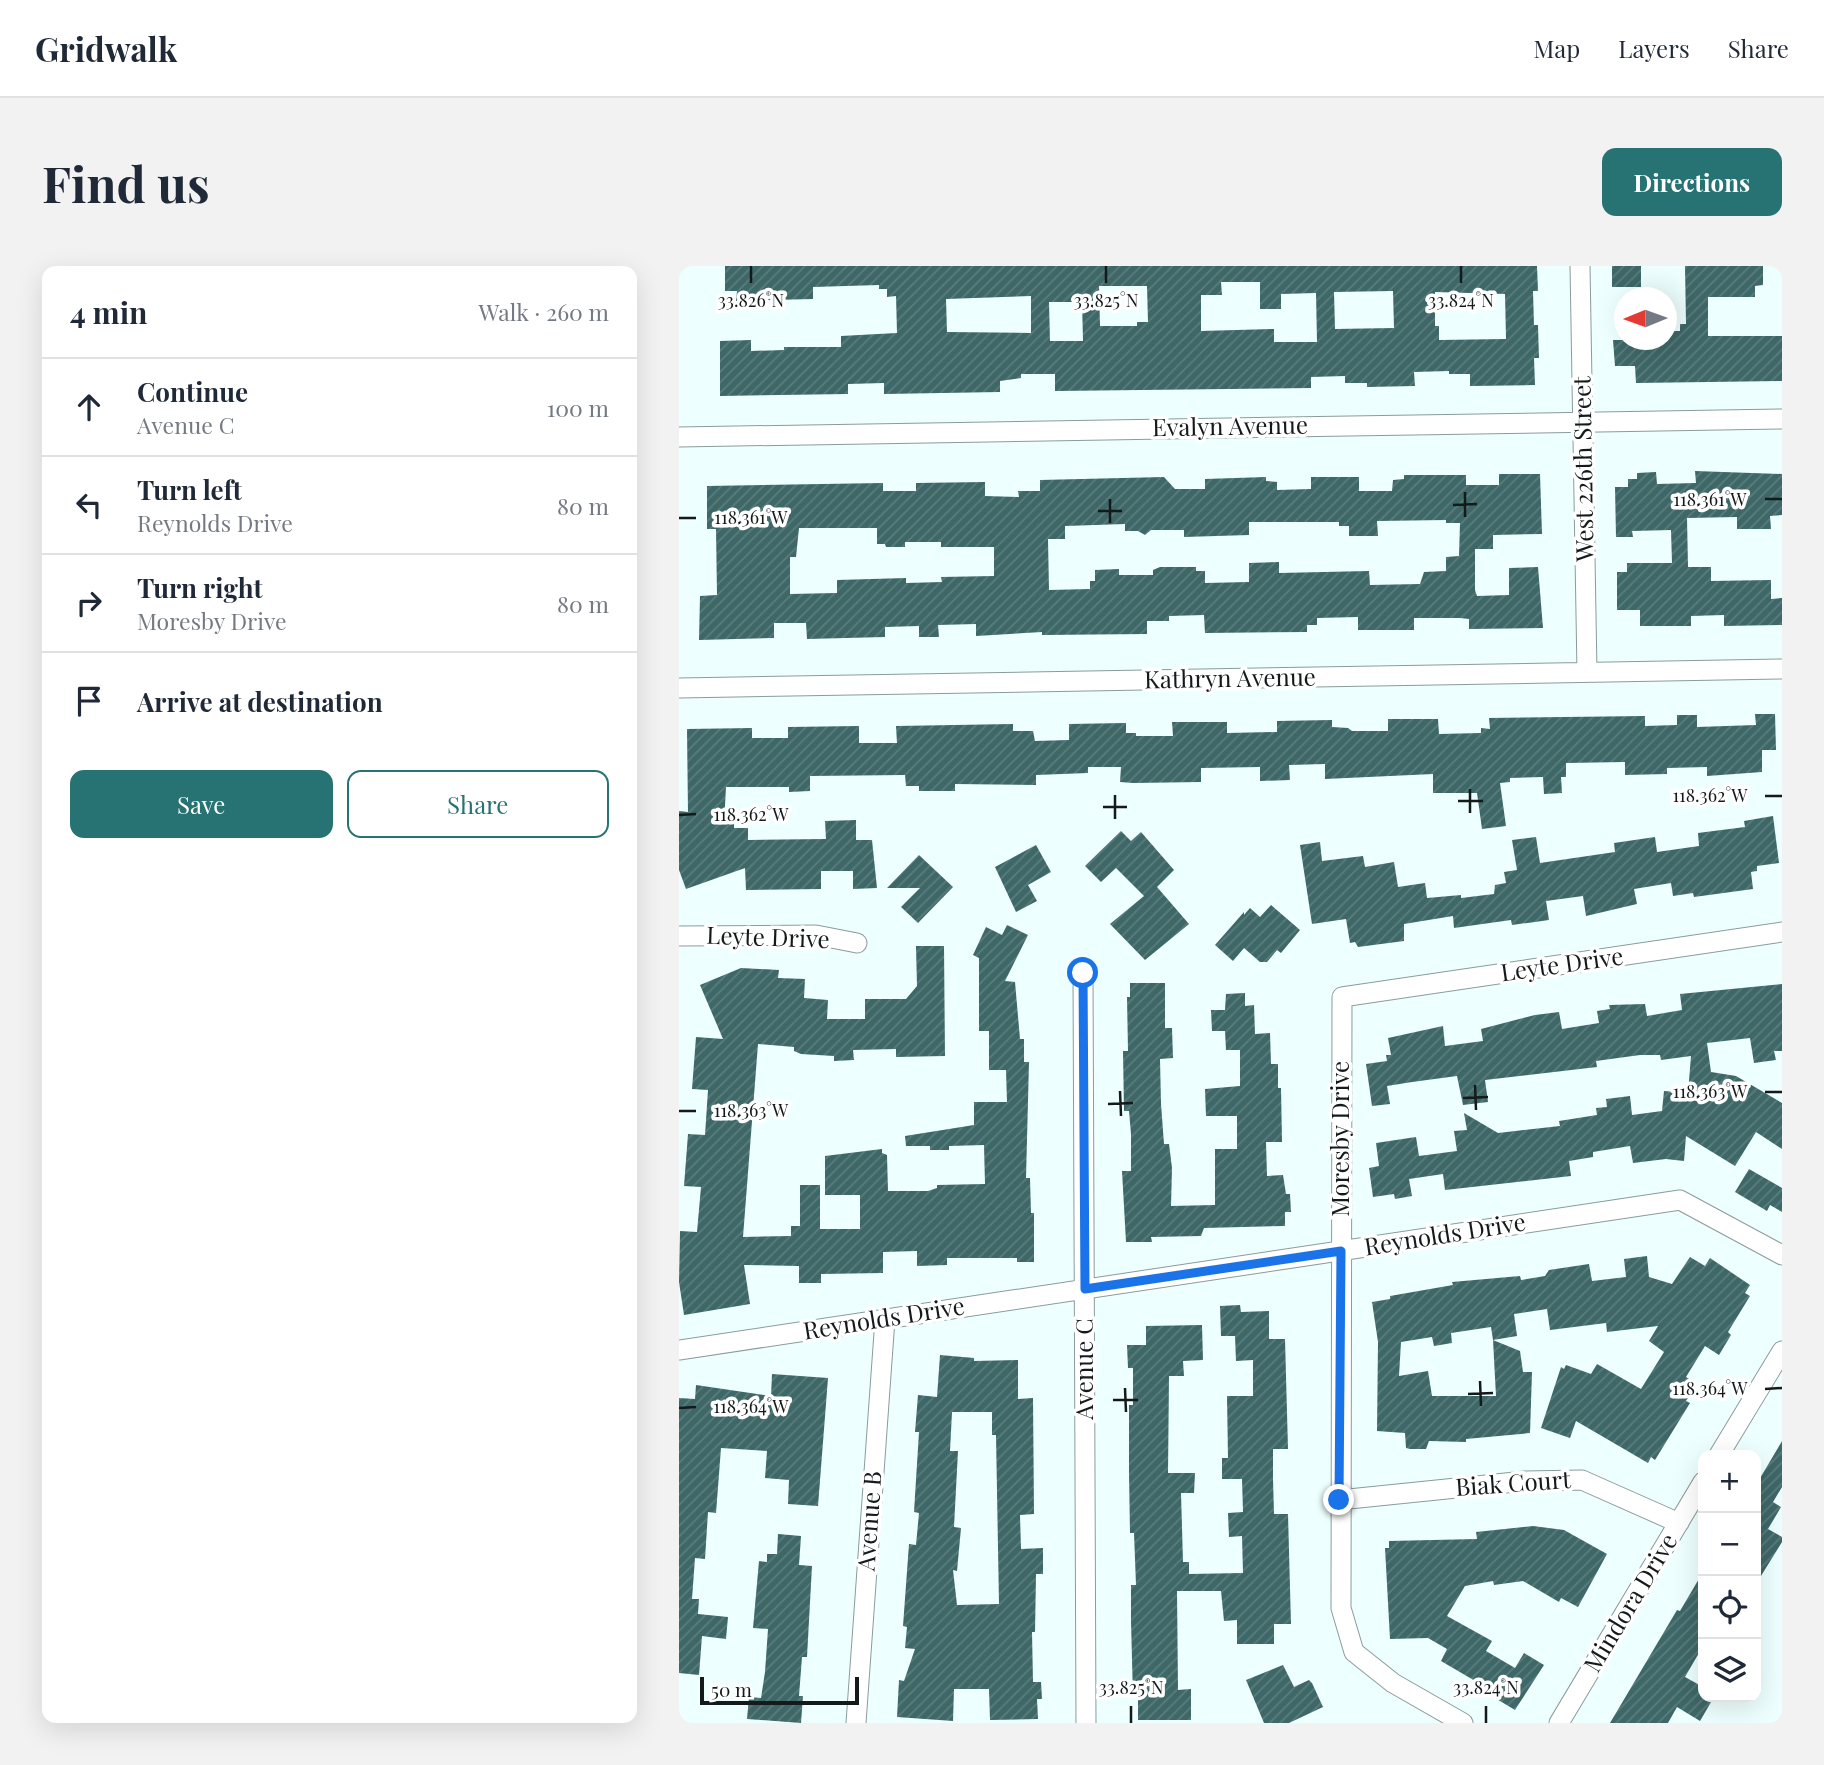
<!DOCTYPE html>
<meta charset="utf-8">
<style>
:root{--surface:#fff;--page:#f2f2f3;--text:#1f2937;--muted:#747a83;--line:#e0e1e3;--accent:#277272}
body{margin:0;font-family:"Playfair Display",serif;background:var(--page);color:var(--text)}
.controls{position:absolute;right:21px;bottom:21px;display:grid;overflow:hidden;border-radius:14px;box-shadow:0 7px 28px #0002}
.controls button{width:63px;height:63px;display:grid;place-items:center;padding:0;border:0;border-bottom:2px solid var(--line);background:var(--surface);color:var(--text);font:35px sans-serif}
.compass{position:absolute;left:935px;top:21px;width:63px;height:63px;border-radius:50%;background:var(--surface);box-shadow:0 7px 28px #0002;rotate:269deg}
.scale{position:absolute;left:21px;bottom:18px;width:159px;box-sizing:border-box;padding-left:7px;border:4px solid #141a1a;border-top:0;font-size:19px;line-height:24px;white-space:nowrap;color:#141a1a;-webkit-text-stroke:5px #fff;paint-order:stroke}
.stop{position:absolute;width:21px;height:21px;margin:-16px;border:5px solid #1a73e8;border-radius:50%;background:#fff}
.stop.end{background:#1a73e8;border-color:#fff;box-shadow:0 2px 7px #0008}
.list{margin:0;padding:0;list-style:none}
h2{display:flex;justify-content:space-between;align-items:center;height:91px;margin:0;padding:0 28px;font-size:30px}
h2 small{font-size:23px;font-weight:400;color:var(--muted)}
.list li{display:grid;grid-template-columns:46px 1fr auto;gap:21px;align-items:center;box-sizing:border-box;height:98px;padding:0 28px;border-top:2px solid var(--line)}
.list b{display:block;font-size:26px;white-space:nowrap}
.list p{margin:0;font-size:23px;white-space:nowrap;color:var(--muted)}
.list em{font-size:23px;font-style:normal;color:var(--muted)}
.actions{display:flex;gap:14px;padding:21px 28px}
.actions a{flex:1;padding:16px 0;border:2px solid var(--accent);border-radius:14px;text-align:center;font-size:24px;color:var(--accent)}
.actions .main{background:var(--accent);color:#fff}
.icon{flex:none;width:38px;height:38px;fill:none;stroke:currentColor;stroke-width:2;stroke-linecap:round;stroke-linejoin:round}
.map{position:relative;flex:none;width:1103px;height:1457px;overflow:hidden;border-radius:14px}
header{display:flex;align-items:center;gap:42px;box-sizing:border-box;height:98px;padding:0 35px;background:var(--surface);border-bottom:2px solid var(--line)}
header strong{font-size:33px}
nav{display:flex;gap:38px;margin-inline-start:auto;font-size:24px}
.intro{display:flex;align-items:center;justify-content:space-between;box-sizing:border-box;height:168px;padding:0 42px}
h1{margin:0;font-size:49px}
.button{padding:18px 32px;border-radius:14px;background:var(--accent);color:#fff;font-size:24px;font-weight:700}
main{display:flex;gap:42px;padding:0 42px}
aside{flex:1;background:var(--surface);border-radius:14px;box-shadow:0 7px 28px #0002}
.map>svg:first-child{display:block}
.building{fill:url(#building-hatch);fill-rule:evenodd}
.lines{fill:none;stroke-linecap:round;stroke-linejoin:round}
.street-casing{stroke:#8b9b9b;stroke-width:21}
.street{stroke:#fff;stroke-width:19}
.route{stroke:#1a73e8;stroke-width:9}
.ticks{fill:none;stroke:#141a1a;stroke-width:2.5}
.labels{text-anchor:middle;stroke-width:7;stroke-linejoin:round;paint-order:stroke}
.street-label{font-size:24px;fill:#141a1a;stroke:#fff}
.ticks-label{font-size:18px;text-anchor:middle;fill:#141a1a;stroke:#fff;stroke-width:7;stroke-linejoin:round;paint-order:stroke}
</style>
<header>
<strong>Gridwalk</strong>
<nav><a>Map</a><a>Layers</a><a>Share</a></nav>
</header>
<div class="intro"><h1>Find us</h1><a class="button">Directions</a></div>
<main>
<aside>
<h2>4 min<small>Walk · 260 m</small></h2>
<ul class="list">
<li><svg class="icon" aria-label="ahead" viewBox="0 0 24 24"><path d="M12 20V5M6 11l6-6 6 6"/></svg><div><b>Continue</b><p>Avenue C</p></div><em>100 m</em></li>
<li><svg class="icon" aria-label="left" viewBox="0 0 24 24"><path d="M17 20v-9H6M10 6l-5 5 5 5"/></svg><div><b>Turn left</b><p>Reynolds Drive</p></div><em>80 m</em></li>
<li><svg class="icon" aria-label="right" viewBox="0 0 24 24"><path d="M7 20v-9h11M14 6l5 5-5 5"/></svg><div><b>Turn right</b><p>Moresby Drive</p></div><em>80 m</em></li>
<li><svg class="icon" aria-label="arrive" viewBox="0 0 24 24"><path d="M6 21V4h12l-3 4 3 4H6"/></svg><div><b>Arrive at destination</b></div></li>
</ul>
<div class="actions"><a class="main">Save</a><a>Share</a></div>
</aside>
<div class="map">
<svg width="1103" height="1457" viewBox="0 0 1103 1457">
<defs>
<pattern id="building-hatch" width="6" height="6" patternUnits="userSpaceOnUse" patternTransform="scale(1.75)"><rect width="6" height="6" fill="#3e6767"/><path d="M-1 1l2-2M0 6l6-6M5 7l2-2" fill="none" stroke="#5c7c7c"/></pattern>
</defs>
<rect width="100%" height="100%" fill="#edfffe"/>
<path class="building" d="M46,0h812l1,25h-5l1,34h4l1,33h-5l1,27 -65,1v-12h-21v-3l-35,1 1,14 -48,1v-4h-22v-7l-34,1v11l-256,3v-17h-34v4l-21,3v11l-116,2v-11l-36,1v10l-128,2v-55l31,-1v11l33,-1v-3h57v-11l56,-3 -1,-37 -9,1v-8h-8v-4l-66,2v12l-77,2 1,-10h-12zM542,16h39v27h21v-15l35,-1 1,49h-43v-13l-73,2v-36h21zM420,20h48l1,36h-11v4h-37zM714,25l1,37 -59,1 -1,-37zM756,26l70,2 1,45 -67,1v-14h-4zM352,30v37l-84,-1 -1,-33zM370,36h33l1,39h-33z
M933,0h29v21h-29z
M1006,0h78v19l-8,1v11h-47v39h74v45l-146,2 -1,-17h-20l-2,-26h54l1,-9h12v-7h6z
M1016,205l87,3v41l-12,1 1,13h-34v-12l-50,1 1,49h23v14l60,-1v19l11,-1v27l-58,1v-11l-33,1v10h-51v-16h-23v-38h10v-9h45l-1,-33 -39,1 1,6h-17l-1,-50h13v-8h9v-6l19,-1 1,12 39,-1z
M820,208h41l2,60 -49,1v14h-18v41l2,6 32,-1v-27l29,-1 5,61 -74,1v-10l-9,-1h-46v12h-56v-13l-41,1v7h-10v7l-102,1 -1,-18 -35,1v5h-22v13l-105,1v-3l-66,4v-12l-38,1 1,12h-20v-11l-34,1v10l-78,2 -1,-16h-32v15l-75,2 1,-44 17,-1 -1,-66h-9v-43l176,-3v8h33v-8l69,-1v14l34,1 -1,-6h22v-11l124,-3 11,12h30v-10l61,-2v4l11,1v8l34,-1v-12h48v14h33l1,-11 11,-1v-4h62v10h33zM767,254v3h14l-1,33 -13,1v14l-22,1 -4,12 -50,1 -1,-14 -90,2v-11l-30,1v19l-44,1v-12h-9v-4h-36l-7,3v5h-34v-6l-24,1v11h-5v8l-41,1 -1,-51h17v-13l60,-2v7h13l7,4 6,-5h33v7l65,-2v-13h90v4h10v10h29l-1,-15zM120,262h78v16h8l1,3h19v-5h36v5h53v29l-53,1 1,5 -36,1v-5l-69,2v13l-47,1v-37h6z
M1076,448h20l1,36h-14v22l-55,4v-9l-40,1v6l-42,1v-13l-59,1v14h-5l1,16 -18,1 -1,-17 -33,1v4l-10,1 6,43 -24,3 -5,-36h-44v-19l-108,5v-15l-36,1 1,15 -30,1v-14l-59,1v14l-68,1 -13,-1 1,-15h-33v6l-52,2v10l-81,-1v7h-36v-5h-13l-1,-11 -95,1v15l-21,1v-5h-63l-2,37h10v4h14v12l78,-1 -1,-18 31,-1v20h16l5,48 -24,1v-18h-32v18l-75,1 -1,-22 -59,21 -7,-19v-59l9,1 -1,-83 65,-1v10h36v-11l71,-1v17h38l-1,-17 117,-2v7h20l2,10 34,-1v-16l57,-1v10h10v3h37l-1,-14h55v11l50,-1v-11l55,-1v7l16,1 4,3h36v-12h50l1,15 42,-1v-5l9,1 -1,-11 156,-2v10l32,-1v-10h20v12l59,-2z
M1094,550l6,47 -22,3v5l-6,1 2,17 -59,8 -1,-4 -20,3 -2,-13 -37,6 3,15 -51,12 -3,-20 -37,5 3,19 -37,5 -1,-5 -57,8 -1,-12 -49,8v17l-46,6 -3,-5 -5,1 -4,-24 -34,5 -12,-79 20,-3 2,19 41,-5 2,11 29,-5 4,25 27,-4 2,15 34,-3v3l33,-4 1,-9 11,-2 -2,-11 13,-2 -5,-30 24,-3 4,26 75,-11 -1,-9 41,-6 2,15 42,-6 -1,-13 47,-6 -1,-6z
M442,565l10,10 10,-9 33,38 -17,17 32,37 -44,36 -35,-36 34,-28 -28,-28 -15,14 -16,-16z
M357,579l15,27 -23,13 9,16 -21,11 -21,-45z
M240,589l34,32 -35,36 -17,-16 19,-19h-33z
M592,639l29,25 -19,23 -4,-3 -10,12h-7l-16,-14 -11,13 -18,-16 29,-33v3l6,-7 10,9z
M328,659l21,10 -23,46 10,1 5,57h4v23h5l-3,116h4l1,35h3v49h-17v-4h-70v7l-30,1v-15l-34,1v21l-62,1v9h-22v-17l-55,-1 6,39 -66,11 -5,-33 1,-51 17,1 4,-45 -17,-1 4,-52 17,1 3,-45 -16,-1 4,-52 27,2 -23,-54 41,-17 38,2 -1,8 27,1 -1,19 24,2 -1,19h38v-20h41l11,-13 -1,-40h28l1,110 -49,1v-8l-43,1 1,10 -20,1v-5l-33,-2 -7,-3v-4l-36,-3 -15,193 48,-1v-10h9v-41h20v44h40v-34h-35v-39l57,-7v4l5,2 1,36h40l9,-3v-3l48,-1 -1,-39 -35,1v4h-19v-4h-24l-1,-10 69,-11v-23h33l-1,-32h-17v-39h-10v-73l-6,-3 13,-28 16,8z
M451,717h35v45h7l1,30 -13,1 1,45 3,40h5l3,24 -1,38 44,-1v-56h22v-33h-31l-1,-27 35,-3v-36h-14l-1,-19h-13l-1,-21h14l1,-16 19,-1v13l9,-1 1,29 15,-1 1,31h7v24h3l1,54h-16l1,34 16,-1 3,19h4l1,18h-6v14l-81,2 -3,8 -50,1 1,5h-26l-4,-71h9v-37l-2,-23h-5l-1,-60h5l-1,-54h3z
M1103,718v67h-8l2,9 -22,3 -4,-25 -43,5 4,29 25,4 46,27v46l-26,-17 -21,34 -49,-30 -2,25 -18,-2 -33,4 -3,-17 -37,6v5l-24,4 2,15 -126,14 -2,-16 -34,5 3,17 -17,3 -1,-5 -21,3 -4,-29 10,-2 -3,-23 40,-6 3,19 38,-5 -3,-20 13,-1 -3,-17 34,20 62,-7 -1,-5 38,-6 -1,-7 11,-1 -1,-8 24,-3 2,19 30,-4 2,-20 24,2 3,-37 -30,4 -1,-5h-20l-44,6 1,6 -112,13 3,22 -25,3 -6,-29 -45,6 -25,4 3,18 -18,2 -6,-42 21,-3 -1,-6h5l-3,-17 55,-12 2,20 38,-5 -2,-12 54,-14 24,-3 3,17 37,-6 -2,-12 13,-2 -1,-4 36,-1 2,12 35,-6 -2,-16z
M1070,903l33,19v24l-12,-7 -3,6 -32,-19z
M968,990l2,21 23,7 18,-27 15,9 5,-8 40,27 -5,8 5,3 -22,36 3,3 -12,20 -14,-9 -19,31 11,7 -11,17 4,2 -35,57 -4,-3 -3,6 -72,-42 -6,17 -29,-10 20,-61 3,2 2,-4 25,9 6,-10 44,25 23,-37 -15,-11 9,-15 -51,6 -1,-9 -56,7 -3,-21 -33,5 3,22 -24,4 -2,-13 -40,6 1,10 -18,3 -2,-9 -31,5 -2,34 29,-5 4,25h64l-3,-56 27,11 3,21h9l-2,61 -64,6v3l-37,-1 -3,8h-16l-4,-1 -1,-15 -28,-2 1,-89 -6,-40 18,-3v-3l63,-11 -1,-3 68,-6 1,4 24,-4 4,-6 40,-6 3,17 34,-4 -2,-18z
M561,1039l1,7 28,-1v28h16l3,110h-15v30l1,35h14l3,110h-17v20h-37v-24l-13,1 -3,-30h-44l1,99 13,-1v31h-53v-23h-5l-2,-76v-36h5l-2,-52h-4l-1,-60v-68h4v-37h-5l-1,-23h19v-19l56,-1 1,35 -20,1 1,15h-15l-1,97h27l-1,20h-13l2,69h6v12l54,-1 -1,-37 -13,1 -1,-24 15,-1 -1,-33h-20v-21h6l-1,-62h26v-36l-17,1 -1,-25h-14l-1,-30z
M261,1089l34,3v3l44,-1v39l15,-1 1,116 -14,1 1,34 22,-1v26h-7l-1,58h-3l1,50h8l1,17h-5l1,20 -48,1 -1,-31h-35l-1,32 -56,-4 2,-37 5,1 11,-32 -10,-1 2,-21 -4,-1 6,-82 7,1 3,-32 -5,-1 5,-80h-4l3,-37 19,2zM273,1146h40v23h4l3,169 -42,1 -4,-35 4,1 4,-43 -7,-1 4,-76h-8z
M93,1108l56,4 -10,128 -30,-2 1,-24 -24,-2 2,-27 -46,-3 -5,65 -8,-1 -3,47 -10,-1 -3,41h7l-1,15 30,3 -2,22 -24,-3 -3,39 -20,-2v-275l16,1 1,-14 75,11z
M1103,1175v46l-9,15 8,5 -13,22 14,8v5l-26,42v-99z
M854,1260l31,4 43,24 -29,53 -17,-9 -2,4 -36,-21 -29,4 -1,-4 -28,5 -18,30 45,25 -6,10 29,17 9,-15 20,12 -29,45 -35,-21 2,-4 -41,-24 6,-12 -19,-11 -38,1 -5,-91h4v-7l88,-2 -1,-7z
M99,1268l23,2 -2,29 13,1 -5,91h-5l-3,39h4l-2,27 -54,-4 2,-22 12,1 4,-26 3,-43 -15,-1 6,-67 8,1v-8h10z
M1024,1306v74l-18,31 18,10v10h11l-14,24 -23,-14 -9,16h-58l67,-113 3,1z
M604,1399l11,22 15,-7 3,3 11,24 -34,16h-25l-18,-43z"/>
<g class="lines">
<defs>
<path id="street" d="M901,0l7,406
M0,171l1103,-18
M0,422l1103,-19
M0,670l137,-1 41,8
M404,707l3,750
M0,1084l1001,-150 102,55
M1040,1189l63,-104
M660,1234l186,-19 57,-1 97,43
M177,1457l29,-404
M784,1457l-70,-40 -39,-31 -13,-44 1,-611 440,-65
M880,1457l144,-241"/>
</defs>
<use href="#street" class="street-casing"/>
<use href="#street" class="street"/>
</g>
<g class="lines">
<path class="route" d="M404,707l2,316 256,-38 -2,249"/>
</g>
<path class="ticks" d="M72,0v17M427,0v17M782,0v17M786,226v25M431,233v24M1086,233h17M774,239l24,-1M419,245h24M0,252h17M791,523v24M436,529v24M1086,530h17M779,535h25M424,541h24M0,549l17,-1M796,819l1,25M441,825l1,25M1086,826h17M784,832l25,-1M429,838l25,-1M0,845h17M801,1115l1,25M446,1122l1,24M1086,1123l17,-1M789,1128l25,-1M434,1134h25M0,1142l17,-1M452,1440v17M807,1440v17"/>
<g class="labels">
<g class="street-label">
<text transform="translate(551 161) rotate(-1)" y="8">Evalyn Avenue</text>
<text transform="translate(905 203) rotate(-91)" y="8">West 226th Street</text>
<text transform="translate(551 413) rotate(-1)" y="8">Kathryn Avenue</text>
<text transform="translate(89 672) rotate(2)" y="8">Leyte Drive</text>
<text transform="translate(883 699) rotate(-8)" y="8">Leyte Drive</text>
<text transform="translate(662 873) rotate(-90)" y="8">Moresby Drive</text>
<text transform="translate(766 969) rotate(-9)" y="8">Reynolds Drive</text>
<text transform="translate(205 1053) rotate(-9)" y="8">Reynolds Drive</text>
<text transform="translate(406 1103) rotate(-90)" y="8">Avenue C</text>
<text transform="translate(834 1218) rotate(-4)" y="8">Biak Court</text>
<text transform="translate(191 1255) rotate(-86)" y="8">Avenue B</text>
<text transform="translate(952 1337) rotate(-59)" y="8">Mindora Drive</text>
</g>
</g>
<g class="ticks-label">
<text x="72" y="41">33.826°N</text>
<text x="427" y="41">33.825°N</text>
<text x="782" y="41">33.824°N</text>
<text x="1031" y="240">118.361°W</text>
<text x="72" y="258">118.361°W</text>
<text x="1031" y="536">118.362°W</text>
<text x="72" y="555">118.362°W</text>
<text x="1031" y="832">118.363°W</text>
<text x="72" y="851">118.363°W</text>
<text x="1031" y="1129">118.364°W</text>
<text x="72" y="1147">118.364°W</text>
<text x="452" y="1428">33.825°N</text>
<text x="807" y="1428">33.824°N</text>
</g>
</svg>
<div class="controls">
<button>+</button>
<button>−</button>
<button><svg class="icon" aria-label="locate" viewBox="0 0 24 24"><circle cx="12" cy="12" r="6"/><path d="M12 2v4M12 18v4M2 12h4M18 12h4"/></svg></button>
<button><svg class="icon" aria-label="layers" viewBox="0 0 24 24"><path d="M12 4l9 5-9 5-9-5zM3 14l9 5 9-5"/></svg></button>
</div>
<svg class="compass" viewBox="-18 -18 36 36"><path d="M0-13l5 13h-10z" fill="#e53935"/><path d="M0 13l5-13h-10z" fill="#747a83"/></svg>
<div class="scale">50 m</div>
<div class="stop" style="left:404px;top:707px"></div>
<div class="stop end" style="left:660px;top:1234px"></div>
</div>
</main>
